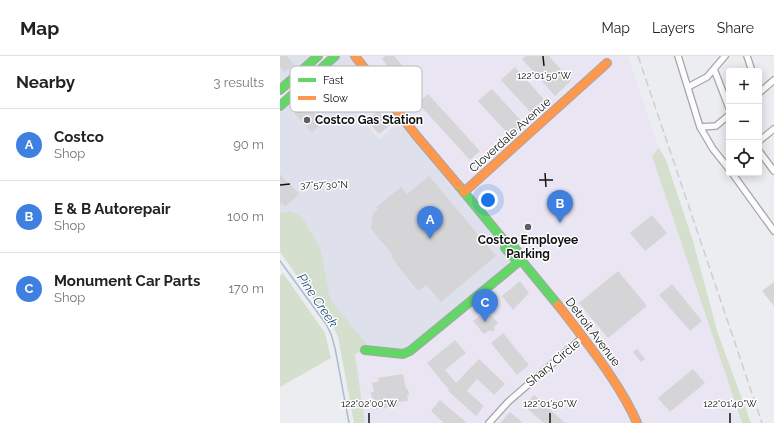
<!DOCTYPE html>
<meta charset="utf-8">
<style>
:root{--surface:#fff;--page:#f2f2f2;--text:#222;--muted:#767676;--line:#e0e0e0;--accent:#5e5f61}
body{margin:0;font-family:Raleway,sans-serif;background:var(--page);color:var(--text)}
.controls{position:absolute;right:12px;top:12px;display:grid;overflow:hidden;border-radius:4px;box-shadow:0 2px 10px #0003}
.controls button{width:36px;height:36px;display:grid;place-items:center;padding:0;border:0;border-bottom:1px solid var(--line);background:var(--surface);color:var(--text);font:20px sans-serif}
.you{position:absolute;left:208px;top:144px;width:14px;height:14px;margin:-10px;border:3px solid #fff;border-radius:50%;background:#1a73e8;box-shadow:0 0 0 6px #1a73e833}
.badge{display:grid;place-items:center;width:26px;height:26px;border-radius:50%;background:var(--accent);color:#fff;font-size:13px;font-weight:700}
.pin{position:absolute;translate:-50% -33px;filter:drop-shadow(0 1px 2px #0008)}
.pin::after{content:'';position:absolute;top:21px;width:14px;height:12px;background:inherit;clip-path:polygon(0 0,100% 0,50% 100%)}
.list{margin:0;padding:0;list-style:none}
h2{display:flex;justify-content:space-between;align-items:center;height:52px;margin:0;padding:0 16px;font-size:17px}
h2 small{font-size:13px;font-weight:400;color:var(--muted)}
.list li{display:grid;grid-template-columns:26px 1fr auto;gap:12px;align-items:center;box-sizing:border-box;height:72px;padding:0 16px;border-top:1px solid var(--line)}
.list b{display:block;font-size:15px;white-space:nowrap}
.list p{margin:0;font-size:13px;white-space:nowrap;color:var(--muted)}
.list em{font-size:13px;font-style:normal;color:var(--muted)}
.icon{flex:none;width:22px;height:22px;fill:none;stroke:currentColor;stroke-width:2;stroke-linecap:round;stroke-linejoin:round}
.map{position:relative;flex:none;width:494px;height:367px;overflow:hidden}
header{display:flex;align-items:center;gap:24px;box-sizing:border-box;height:56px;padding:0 20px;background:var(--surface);border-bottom:1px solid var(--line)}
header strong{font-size:19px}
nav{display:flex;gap:22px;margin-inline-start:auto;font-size:14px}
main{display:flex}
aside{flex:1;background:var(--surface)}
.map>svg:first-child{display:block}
.built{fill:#dee1eb}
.industrial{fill:#e9e5f2}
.green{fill:#d5dfcd}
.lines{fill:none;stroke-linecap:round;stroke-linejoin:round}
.stream{stroke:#a8bdd4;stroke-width:1.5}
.building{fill:#d5d4d6}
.street-casing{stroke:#a5a6a9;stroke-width:8}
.fast-casing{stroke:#a5a6a9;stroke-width:10}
.slow-casing{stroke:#a5a6a9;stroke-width:10}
.street{stroke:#fcfcfd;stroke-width:5.5}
.fast{stroke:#63d668;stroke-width:8}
.slow{stroke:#ff974d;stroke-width:8}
.rail{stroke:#cdcecf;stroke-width:1.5;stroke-dasharray:8 4;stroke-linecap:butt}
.ticks{fill:none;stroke:#111214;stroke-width:1.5}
.poi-dot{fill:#5e5f61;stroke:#fff;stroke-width:1.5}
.labels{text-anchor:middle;stroke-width:3;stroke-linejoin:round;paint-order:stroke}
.poi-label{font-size:12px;font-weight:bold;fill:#111214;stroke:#fff;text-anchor:start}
.street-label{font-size:12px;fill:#111214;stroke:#fff}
.water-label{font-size:13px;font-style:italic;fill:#27537e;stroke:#fff}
.key{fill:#fff;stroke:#b8b8b8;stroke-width:1}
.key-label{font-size:11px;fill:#111214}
.ticks-label{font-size:10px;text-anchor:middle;fill:#111214;stroke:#fff;stroke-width:3;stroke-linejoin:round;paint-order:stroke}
</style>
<header>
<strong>Map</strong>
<nav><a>Map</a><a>Layers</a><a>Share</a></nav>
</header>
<main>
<aside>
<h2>Nearby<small>3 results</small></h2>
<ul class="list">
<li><span class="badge" style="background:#3f7fe0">A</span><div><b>Costco</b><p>Shop</p></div><em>90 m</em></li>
<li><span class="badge" style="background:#3f7fe0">B</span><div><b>E &amp; B Autorepair</b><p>Shop</p></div><em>100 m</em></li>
<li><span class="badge" style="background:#3f7fe0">C</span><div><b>Monument Car Parts</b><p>Shop</p></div><em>170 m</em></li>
</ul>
</aside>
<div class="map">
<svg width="494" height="367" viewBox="0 0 494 367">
<rect width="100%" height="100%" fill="#ecedf1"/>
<path class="built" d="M0,0h38l-38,34z
M55,0h20l22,28 -26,23 28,32 24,-20 118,141 -111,91 -45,-1 1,-7 -37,-44 -8,-50 -30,-38 -11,2v-108z"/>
<path class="industrial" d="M75,0h273l31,92 -7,9 90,266h-377l-10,-69 10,-4 38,4 117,-94 -117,-141 -24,20 -28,-32 25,-23z"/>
<path class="green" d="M379,92l7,12 27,81 25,93 33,89h-9l-90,-267z
M11,155l11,6 19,32 9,50 36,44 -1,7 -10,4 10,69h-11l-16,-86 -4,-9 -54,-76v-39z
M3,217l42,60 6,25 -51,29v-111z"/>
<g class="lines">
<path class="stream" d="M0,205l46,63 5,10 4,14 14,75"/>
</g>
<path class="building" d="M0,0h7l7,9 -10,7 -4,-6z
M105,0h9l21,24 -8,7 -10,-10 -7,6 -6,-6 7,-7 -9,-11z
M246,0h23l22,25 -16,15 -33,-37z
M235,11l33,37 -14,12 -33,-36z
M212,33l33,36 -14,12 -33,-36z
M148,38l52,57 -10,9 -52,-57z
M25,47l18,19 -11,11 -18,-20z
M98,55l12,14 -11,9 -12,-13z
M0,118l19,20 -14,13 -3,-4 -2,2z
M149,120l67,80 -55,46 -15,-17 -8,6 -27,-34 2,-2 -22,-26 2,-16 5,-4 -2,-2 25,-20 6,7z
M372,159l15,18 -22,18 -15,-18z
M338,215l29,35 -39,32 -29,-35z
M240,225l9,12 -16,17 -11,-14z
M494,226v24l-12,-15z
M392,228l30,37 -12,10 -31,-36z
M207,254l11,13 -4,4 1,2 -3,3 -2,-2 -6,4 -11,-13z
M223,277l26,32 -12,10 -26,-32z
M175,284l11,13 -21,17 11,13 23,-24 26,25 -11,11 -17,-16 -10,12 17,15 -8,10 -28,-25 1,-1 -22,-27z
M357,293l8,10 -4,3 -8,-10z
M413,313l12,14 -35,29 -12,-14z
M123,318l3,15h2l1,6h-2l1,6 -10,1v4l-22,3 -2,-11h-2l-1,-6h3l-2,-9 7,-2 -1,-3z
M254,339l31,28h-21l-20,-17z
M160,344l27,23h-23l-13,-12z
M230,356l13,11h-23z"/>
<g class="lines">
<defs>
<path id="street" d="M398,0l22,71 13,22 16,20
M467,0l5,15
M434,13l15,39
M408,31l19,-10 18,-21
M479,37l15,-13
M420,71l16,-1 13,-11
M479,85l15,-12
M479,95l15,20
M452,117l42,58
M209,367l19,-21 75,-65"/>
<path id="fast" d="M0,34l38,-34
M0,50l55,-50
M179,130l47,57c8,2 13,9 15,17l-6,-1 -10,-11 1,-5
M85,294l38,4 7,-3 111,-91 37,45"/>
<path id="slow" d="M75,0l60,78 44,52
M184,136l143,-129
M278,249c18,23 36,46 52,70 10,15 20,31 27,48"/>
</defs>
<use href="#street" class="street-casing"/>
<use href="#fast" class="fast-casing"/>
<use href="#slow" class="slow-casing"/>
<use href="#street" class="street"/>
<use href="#fast" class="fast"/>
<use href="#slow" class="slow"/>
<path class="rail" d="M358,0l124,367"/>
</g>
<path class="ticks" d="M263,0l1,10M265,117l1,14M259,124h14M0,129l10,-1M89,357v10M270,357v10M450,357v10"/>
<g class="poi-dot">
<circle cx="27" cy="64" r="4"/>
<circle cx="248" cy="171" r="4"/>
</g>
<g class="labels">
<g class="poi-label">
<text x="35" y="68">Costco Gas Station</text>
<text x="248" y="188" text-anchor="middle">Costco Employee<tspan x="248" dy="14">Parking</tspan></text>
</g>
<g class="street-label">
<text transform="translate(230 79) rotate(-42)" y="4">Cloverdale Avenue</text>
<text transform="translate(313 276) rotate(53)" y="4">Detroit Avenue</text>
<text transform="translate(273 307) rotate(-40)" y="4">Shary Circle</text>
</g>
<g class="water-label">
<text transform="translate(38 244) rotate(56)" y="5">Pine Creek</text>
</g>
</g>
<rect x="10" y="10" width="132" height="46" rx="6" class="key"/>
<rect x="18" y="22" width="18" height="4" fill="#63d668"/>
<rect x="18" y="40" width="18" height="4" fill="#ff974d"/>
<g class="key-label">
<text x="43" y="28">Fast</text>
<text x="43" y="46">Slow</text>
</g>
<g class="ticks-label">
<text x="264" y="23">122°01'50"W</text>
<text x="44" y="132">37°57'30"N</text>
<text x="89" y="351">122°02'00"W</text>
<text x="270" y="351">122°01'50"W</text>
<text x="450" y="351">122°01'40"W</text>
</g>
</svg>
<div class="controls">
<button>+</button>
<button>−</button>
<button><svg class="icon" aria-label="locate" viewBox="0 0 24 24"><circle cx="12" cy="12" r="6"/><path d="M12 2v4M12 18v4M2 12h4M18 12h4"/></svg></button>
</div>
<div class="you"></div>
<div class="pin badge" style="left:150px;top:183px;background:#3f7fe0">A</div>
<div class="pin badge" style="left:280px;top:167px;background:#3f7fe0">B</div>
<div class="pin badge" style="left:205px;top:266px;background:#3f7fe0">C</div>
</div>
</main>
